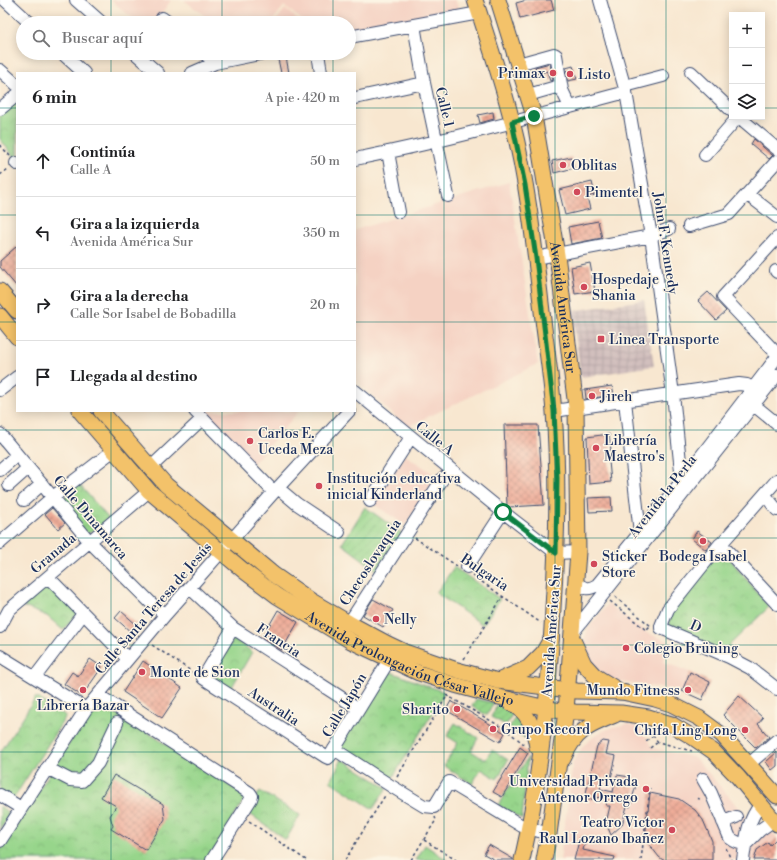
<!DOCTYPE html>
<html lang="es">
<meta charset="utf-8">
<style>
:root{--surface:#fff;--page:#f6f6f6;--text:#202124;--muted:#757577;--line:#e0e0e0}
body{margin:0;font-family:"Libre Bodoni",serif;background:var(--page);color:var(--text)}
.controls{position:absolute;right:12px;top:12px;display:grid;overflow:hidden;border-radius:0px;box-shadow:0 2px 10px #0003}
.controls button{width:36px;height:36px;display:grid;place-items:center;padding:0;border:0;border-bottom:1px solid var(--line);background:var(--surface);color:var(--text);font:20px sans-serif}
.stop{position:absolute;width:12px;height:12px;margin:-9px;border:3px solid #0b8043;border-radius:50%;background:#fff}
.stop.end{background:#0b8043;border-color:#fff;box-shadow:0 1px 4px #0008}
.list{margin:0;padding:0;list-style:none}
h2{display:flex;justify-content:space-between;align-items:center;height:52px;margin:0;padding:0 16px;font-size:17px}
h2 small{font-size:13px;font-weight:400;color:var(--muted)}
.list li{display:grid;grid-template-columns:26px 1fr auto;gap:12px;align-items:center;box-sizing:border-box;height:72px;padding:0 16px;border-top:1px solid var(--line)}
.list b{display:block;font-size:15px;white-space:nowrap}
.list p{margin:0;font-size:13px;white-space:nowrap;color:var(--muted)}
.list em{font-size:13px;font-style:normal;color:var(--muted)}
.icon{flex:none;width:22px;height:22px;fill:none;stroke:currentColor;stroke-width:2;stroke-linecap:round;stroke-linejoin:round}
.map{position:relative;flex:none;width:777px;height:860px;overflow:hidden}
.search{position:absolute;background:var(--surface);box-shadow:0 2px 10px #0003;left:16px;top:16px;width:340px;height:44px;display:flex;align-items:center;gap:10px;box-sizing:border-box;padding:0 14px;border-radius:22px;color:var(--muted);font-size:15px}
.panel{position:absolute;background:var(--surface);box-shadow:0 2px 10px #0003;left:16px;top:72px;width:340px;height:340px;border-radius:0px}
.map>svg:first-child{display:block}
.built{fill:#f5d2c3}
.industrial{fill:url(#industrial-grid)}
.grass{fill:#97d58b;stroke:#598274}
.park{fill:url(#park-crowns);stroke:#598274}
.garden{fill:url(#garden-furrows);stroke:#598274}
.building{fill:url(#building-cross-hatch)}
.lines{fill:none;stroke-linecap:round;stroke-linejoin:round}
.minor-casing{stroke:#3c4b6f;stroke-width:14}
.major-casing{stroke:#3c4b6f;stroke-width:17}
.path{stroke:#3c4b6f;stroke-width:1.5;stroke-dasharray:3 3;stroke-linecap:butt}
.minor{stroke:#fff;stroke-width:12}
.major{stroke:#f3c26a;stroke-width:15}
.route{stroke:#0b8043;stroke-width:5}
.grid{fill:none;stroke:#0f766e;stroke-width:1;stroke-opacity:0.55}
.poi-dot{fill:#d1495b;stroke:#fcf5e5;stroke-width:1.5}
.labels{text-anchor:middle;stroke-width:3;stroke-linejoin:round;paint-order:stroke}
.poi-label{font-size:14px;fill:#1b2f5e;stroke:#fcf5e5;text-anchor:start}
.street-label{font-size:14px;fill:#1b2f5e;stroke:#fcf5e5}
</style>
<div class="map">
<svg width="777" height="860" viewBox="0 0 777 860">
<defs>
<pattern id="industrial-grid" width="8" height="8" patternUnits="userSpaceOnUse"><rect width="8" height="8" fill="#d1bfbd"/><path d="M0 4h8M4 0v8" fill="none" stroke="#b3a4a5"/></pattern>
<pattern id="park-crowns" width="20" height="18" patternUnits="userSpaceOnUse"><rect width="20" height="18" fill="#97d58b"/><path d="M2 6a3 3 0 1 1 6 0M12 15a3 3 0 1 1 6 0" fill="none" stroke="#82b77a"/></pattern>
<pattern id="garden-furrows" width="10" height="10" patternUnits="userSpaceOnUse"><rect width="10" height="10" fill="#97d58b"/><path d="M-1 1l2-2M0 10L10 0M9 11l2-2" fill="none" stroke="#82b77a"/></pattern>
<pattern id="building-cross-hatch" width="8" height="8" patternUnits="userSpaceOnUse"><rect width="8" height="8" fill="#eea994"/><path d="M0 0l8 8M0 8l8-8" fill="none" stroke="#c08a7c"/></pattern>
</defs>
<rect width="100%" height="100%" fill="#fcf5e5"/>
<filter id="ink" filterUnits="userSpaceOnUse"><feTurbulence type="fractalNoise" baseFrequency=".025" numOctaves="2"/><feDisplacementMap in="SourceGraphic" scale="8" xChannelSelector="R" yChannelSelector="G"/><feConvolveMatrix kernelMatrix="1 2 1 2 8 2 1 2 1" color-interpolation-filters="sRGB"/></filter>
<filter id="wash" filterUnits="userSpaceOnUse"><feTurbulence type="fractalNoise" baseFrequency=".012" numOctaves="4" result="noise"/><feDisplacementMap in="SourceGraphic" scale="16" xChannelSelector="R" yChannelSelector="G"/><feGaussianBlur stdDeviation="0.9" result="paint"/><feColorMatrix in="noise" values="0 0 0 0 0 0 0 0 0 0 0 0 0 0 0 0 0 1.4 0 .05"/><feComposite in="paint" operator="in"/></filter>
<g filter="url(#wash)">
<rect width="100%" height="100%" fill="#f8e7d0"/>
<path class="built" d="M111,0h60l-16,23h-17z
M184,0h271l5,11 -111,20v-8h-43l-22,-17 -13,17h-57z
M285,9l18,14h-29z
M509,182l29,182 -131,63 -52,-47v-150z
M198,411h101l-48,55z
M405,455l33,22 -33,48 -33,-22z
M608,604l39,29 23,9 -7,20 27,10 -8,19 -71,-11 -20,-15 -5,-12 -2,-14 4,-11z
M628,724l12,4 13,20 39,9 5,3 49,56v3l14,11 9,-1 8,9v22h-217l13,-98 10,-16 14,-12 16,-7z"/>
<path class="industrial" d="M644,300l10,66 -73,11 -9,-66z"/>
<path class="grass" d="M425,845l22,15h-31z"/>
<path class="park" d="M17,97v59l-2,2 -15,-19v-28z
M79,484l30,35 -23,16 -28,-32z
M721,548l48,59 -47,45 -53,-25 2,-15z
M454,567l46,32 -17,26 -47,-32z
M48,584l30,29 -15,17 -16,-14 -28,-11z
M234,638l18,14 -23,40 -21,-12z
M388,671l56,21 -4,9 -50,81 -53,-34z
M36,697l30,19 -54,85 -12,-8v-40z
M99,701l147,95 -37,64h-209v-10l81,-125z
M455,723l23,15 -7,13 14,9 7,-10 16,10 -11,19 -16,-10 -9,15 -28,-18 14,-23 -11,-7z
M528,757l-6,62 -24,-14z
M342,759l45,29 -14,21 -43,-28z
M260,791l40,24 -14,25 -39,-28z
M0,806l10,8 -10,16z"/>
<path class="garden" d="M365,507l38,27 -25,37 -36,-27z
M476,699l18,4 -8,12 -14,-9z
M499,702l15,9 -8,14 -15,-8z
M517,714l15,28 -23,-14z"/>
<g id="blocks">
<path class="building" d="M527,0h24l3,10 -34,9 -4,-16z
M286,57l3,16h-8l-3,-14z
M550,63l3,17 -3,1 -3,-10 -10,3 -2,-7z
M573,66l4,13 -9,2 -2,-13z
M493,112l1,7 -14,4 -2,-8z
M754,139l18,16h1l-4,4 -18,-15z
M571,157l3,11 -20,5 -2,-12z
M592,182l3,13 -8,2 3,12 -25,6 -6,-25z
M598,221l4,17 -31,6 -3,-17z
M17,246v41l-17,-20v-6z
M590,263l5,28 -20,3 -4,-27z
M708,292l18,19 -10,9 -18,-19z
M612,386l2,9 -28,4 -1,-9z
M504,425h34l6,80 -35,2 -2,-1z
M609,434l2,16 -3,1 3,31 -22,2 -2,-47z
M611,497l1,14 -23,1 -1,-14z
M52,508l13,15 -7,6 -13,-15z
M697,531l15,11 -6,8 -14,-11z
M373,599l20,11 -10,17 -20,-12z
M278,610l20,12 -16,28 -20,-12z
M121,611l17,15 -6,7 -17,-15z
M90,659l12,8 -20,29 -18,-12 8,-12 6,4z
M143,661l39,27 -20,30 -39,-26z
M690,672l20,10 -8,18 -20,-9z
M739,696l24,22 -5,6 11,13 -13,11 -33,-33z
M451,701l54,32 -5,9 -54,-32z
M603,741l6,1 -3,12 10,2 -5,22 -8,-1 -3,12 13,3 4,-17 13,2 -2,7 8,1 -6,22 -3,-1 -5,19 -11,10 -5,-12 4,-17h-4l2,-11 -20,5 -2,-7 11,-47z
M520,747l8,6 -26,44 -9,-5z
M777,752v14l-5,4 -6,-8z
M114,775l49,29 2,15 -19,31 -35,-21 2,-3 -3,-10 6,-10 -15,-9z
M650,793l29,6 16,11 8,10 9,21v19h-49l-4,-3 -14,-18z
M580,837l6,1 -3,12 32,7 -1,3h-40z
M777,838v22h-23l3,-10 11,-8 2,3z
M489,845l24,14v1h-18l-11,-6z"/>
</g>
</g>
<g filter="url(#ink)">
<use href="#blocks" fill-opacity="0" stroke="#3c4b6f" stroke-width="1"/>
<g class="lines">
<defs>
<path id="minor" d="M5,0l25,23
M76,0l26,23
M600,0l26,92 25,144 22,158 9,87 -1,14
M162,18l7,5
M414,25l10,58 24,113
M349,37l130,-24
M62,53l22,20
M135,53l23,20
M204,53l11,10
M318,53l3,20
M518,64l36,-10 2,1 6,35
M0,70l17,15
M691,72l41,39
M192,73l23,-10 49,-10
M625,86l38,-10
M528,95l28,-8 6,3 8,17
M355,98l69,-15
M0,109l17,-14
M739,117l38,32
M388,152l11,60
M705,155l33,-38
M355,159c91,-18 181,-43 271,-67
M16,163l1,1
M747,194l30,23
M689,226l40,-12 48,-53
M777,238l-54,59 54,57
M536,258l115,-22 18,-7
M776,271l1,1
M0,390l17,-13
M355,391l148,121 53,41 22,-1
M625,401l15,132
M749,401l28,23
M195,411l79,81
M554,411l185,-27 8,1 6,4
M0,434l90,108 65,65 11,7
M150,468l52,-49
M0,470l17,-15
M777,480l-56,64h-1l-52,65 -7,17v2l68,29 21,11 27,21
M9,485l19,-17
M278,488l19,16 42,28
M765,495l12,15
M24,500l18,-16
M370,501l41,-64
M0,543l53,-46 61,-47
M721,544l56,60
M467,567l36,-55
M48,577l80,82
M575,582c9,6 12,9 22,3l85,-104 95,-124
M190,588l43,40 126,81
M349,623l94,-145
M0,627l9,-17 140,-119
M233,628l-30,50 123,79 2,1 2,-2 64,-104
M571,635l206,-260
M0,656l86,53
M35,677l48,-63
M98,695l152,98 2,3 -1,3 -39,61
M334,749l57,37 33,20 10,1 15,-25 73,44 27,8
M749,764l28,-24
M47,768l23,12 12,1 16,-18 19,-40
M703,779l8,14 19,45c5,4 9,6 16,6l14,-14 14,-10
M0,795l21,13
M723,822l13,-5
M0,841l86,-132 80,-95 108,-122 75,-81
M743,860c3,-21 4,-39 18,-56"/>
<g id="major">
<path d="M475,0c13,40 27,81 37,121 15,59 22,121 29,182 4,36 10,72 13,109 5,65 3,131 -1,196 -4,85 -12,169 -31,252"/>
<path id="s1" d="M498,0l36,116 23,139 19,152 2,145 -12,159 -17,123 -5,26"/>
<path d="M0,291l17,20"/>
<path d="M0,316l17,21"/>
<path id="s2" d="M80,411l69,80 95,80 33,25 74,45 68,32 36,12 44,12 56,13 20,2 46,1 27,4 23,7 23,14 20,14 24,25 39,47"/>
<path d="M101,411l65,74 108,90 36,25 39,23 39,21 17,8 52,18 41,11 79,10 45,1 33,7 16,5 28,14 23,17 55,61"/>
<path d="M572,638l12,26 11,12 26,16"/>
<path d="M498,681l30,-13 15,-15 8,-14"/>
<path d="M509,702c19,8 25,26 28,45"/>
<path d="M563,759c12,-28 25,-33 52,-44"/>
</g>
</defs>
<use href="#minor" class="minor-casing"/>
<use href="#major" class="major-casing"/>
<path class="path" d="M0,145l10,11
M0,175l8,-6
M415,538l42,28
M472,575l69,48
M615,597l36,29
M610,601l36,29 4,-4
M152,645l42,28
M464,659l39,-63
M446,695l59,34 19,15
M649,730l9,12 34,9
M646,741l7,-5
M650,748l8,-6
M397,777l50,-81
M697,798l5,2
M249,821l57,39
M424,840l32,20
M726,848l5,12
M345,860l41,-66
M411,860l25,-40 -1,-3
M641,860l9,-72"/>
<use href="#minor" class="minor"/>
<use href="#major" class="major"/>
</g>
</g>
<g class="lines" filter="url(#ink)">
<path class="route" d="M503,512l53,41 1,-75 -3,-67 -18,-153 -11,-73 -13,-63 22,-6"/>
</g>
<path class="grid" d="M111,0v23M222,0v23M333,0v23M444,0v860M555,0v860M666,0v860M111,53v20M222,53v20M333,53v20M0,108h17M355,108h377M762,108h15M0,215h17M355,215h422M0,322h17M355,322h422M111,411v449M222,411v449M333,411v449M0,430h777M0,538h777M0,645h777M0,752h777"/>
<g class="poi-dot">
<circle cx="553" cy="73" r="4"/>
<circle cx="570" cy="74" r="4"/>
<circle cx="563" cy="165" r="4"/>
<circle cx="577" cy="192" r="4"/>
<circle cx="584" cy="287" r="4"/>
<rect x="597" y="335" width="8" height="8" rx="2"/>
<circle cx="592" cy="396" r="4"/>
<circle cx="250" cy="441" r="4"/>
<circle cx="596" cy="448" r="4"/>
<circle cx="319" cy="486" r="4"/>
<circle cx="703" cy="541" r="4"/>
<circle cx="594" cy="564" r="4"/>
<circle cx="376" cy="619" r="4"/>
<circle cx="626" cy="648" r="4"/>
<circle cx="142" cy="672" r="4"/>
<circle cx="83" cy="690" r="4"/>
<circle cx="688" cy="690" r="4"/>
<circle cx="457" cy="709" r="4"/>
<circle cx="493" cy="729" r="4"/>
<circle cx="745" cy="730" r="4"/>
<circle cx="646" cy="789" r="4"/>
<circle cx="672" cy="830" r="4"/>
</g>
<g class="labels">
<g class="poi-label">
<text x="545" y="78" text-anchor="end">Primax</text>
<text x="578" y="79">Listo</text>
<text x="571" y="170">Oblitas</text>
<text x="585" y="197">Pimentel</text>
<text x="592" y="284">Hospedaje<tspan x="592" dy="16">Shania</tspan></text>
<text x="609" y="344">Linea Transporte</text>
<text x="600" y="401">Jireh</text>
<text x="258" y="438">Carlos E.<tspan x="258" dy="16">Uceda Meza</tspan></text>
<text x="604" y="445">Librería<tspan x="604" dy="16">Maestro's</tspan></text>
<text x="327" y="483">Institución educativa<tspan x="327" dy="16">inicial Kinderland</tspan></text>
<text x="602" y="561">Sticker<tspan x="602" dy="16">Store</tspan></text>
<text x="703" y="561" text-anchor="middle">Bodega Isabel</text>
<text x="384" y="624">Nelly</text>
<text x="634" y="653">Colegio Brüning</text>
<text x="150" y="677">Monte de Sion</text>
<text x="680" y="695" text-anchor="end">Mundo Fitness</text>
<text x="83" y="710" text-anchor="middle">Librería Bazar</text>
<text x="449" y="714" text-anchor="end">Sharito</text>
<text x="501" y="734">Grupo Record</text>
<text x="737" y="735" text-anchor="end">Chifa Ling Long</text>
<text x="638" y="786" text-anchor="end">Universidad Privada<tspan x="638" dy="16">Antenor Orrego</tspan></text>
<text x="664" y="827" text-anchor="end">Teatro Victor<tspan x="664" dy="16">Raul Lozano Ibañez</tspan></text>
</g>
<g class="street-label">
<text transform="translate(445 107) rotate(77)" y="5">Calle 1</text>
<text transform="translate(666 243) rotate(81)" y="5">John F. Kennedy</text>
<text dy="5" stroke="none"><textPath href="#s1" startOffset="315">Avenida América Sur</textPath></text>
<text transform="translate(435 438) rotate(39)" y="5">Calle A</text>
<text transform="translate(662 496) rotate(-52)" y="5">Avenida la Perla</text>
<text transform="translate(91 517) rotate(49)" y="5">Calle Dinamarca</text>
<text transform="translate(53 553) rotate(-40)" y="5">Granada</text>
<text transform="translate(370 562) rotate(-57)" y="5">Checoslovaquia</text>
<text transform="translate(485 572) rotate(34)" y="5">Bulgaria</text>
<text transform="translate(153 608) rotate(-49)" y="5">Calle Santa Teresa de Jesús</text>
<text transform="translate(696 626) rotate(24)" y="5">D</text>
<text transform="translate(551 631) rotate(-86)" y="5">Avenida América Sur</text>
<text transform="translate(279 640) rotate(33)" y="5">Francia</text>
<text dy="5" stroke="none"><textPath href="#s2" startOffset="419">Avenida Prolongación César Vallejo</textPath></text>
<text transform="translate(344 705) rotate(-59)" y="5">Calle Japón</text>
<text transform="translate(274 706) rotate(33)" y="5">Australia</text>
</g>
</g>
</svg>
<div class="controls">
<button>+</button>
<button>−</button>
<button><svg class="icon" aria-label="layers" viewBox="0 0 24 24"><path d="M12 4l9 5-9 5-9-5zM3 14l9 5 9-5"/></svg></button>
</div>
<div class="stop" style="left:503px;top:512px"></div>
<div class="stop end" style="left:534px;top:116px"></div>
<div class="search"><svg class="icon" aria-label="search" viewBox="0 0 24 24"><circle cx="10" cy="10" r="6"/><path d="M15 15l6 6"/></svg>Buscar aquí</div>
<section class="panel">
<h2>6 min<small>A pie · 420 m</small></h2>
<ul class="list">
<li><svg class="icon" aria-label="ahead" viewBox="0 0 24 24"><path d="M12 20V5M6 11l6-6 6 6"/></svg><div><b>Continúa</b><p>Calle A</p></div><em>50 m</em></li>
<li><svg class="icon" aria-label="left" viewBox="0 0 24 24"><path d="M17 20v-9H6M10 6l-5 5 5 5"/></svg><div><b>Gira a la izquierda</b><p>Avenida América Sur</p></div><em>350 m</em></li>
<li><svg class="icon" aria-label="right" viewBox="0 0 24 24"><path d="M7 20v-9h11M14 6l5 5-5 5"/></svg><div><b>Gira a la derecha</b><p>Calle Sor Isabel de Bobadilla</p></div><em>20 m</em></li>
<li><svg class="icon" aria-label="arrive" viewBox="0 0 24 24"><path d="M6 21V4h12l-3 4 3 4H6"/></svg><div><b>Llegada al destino</b></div></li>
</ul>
</section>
</div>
